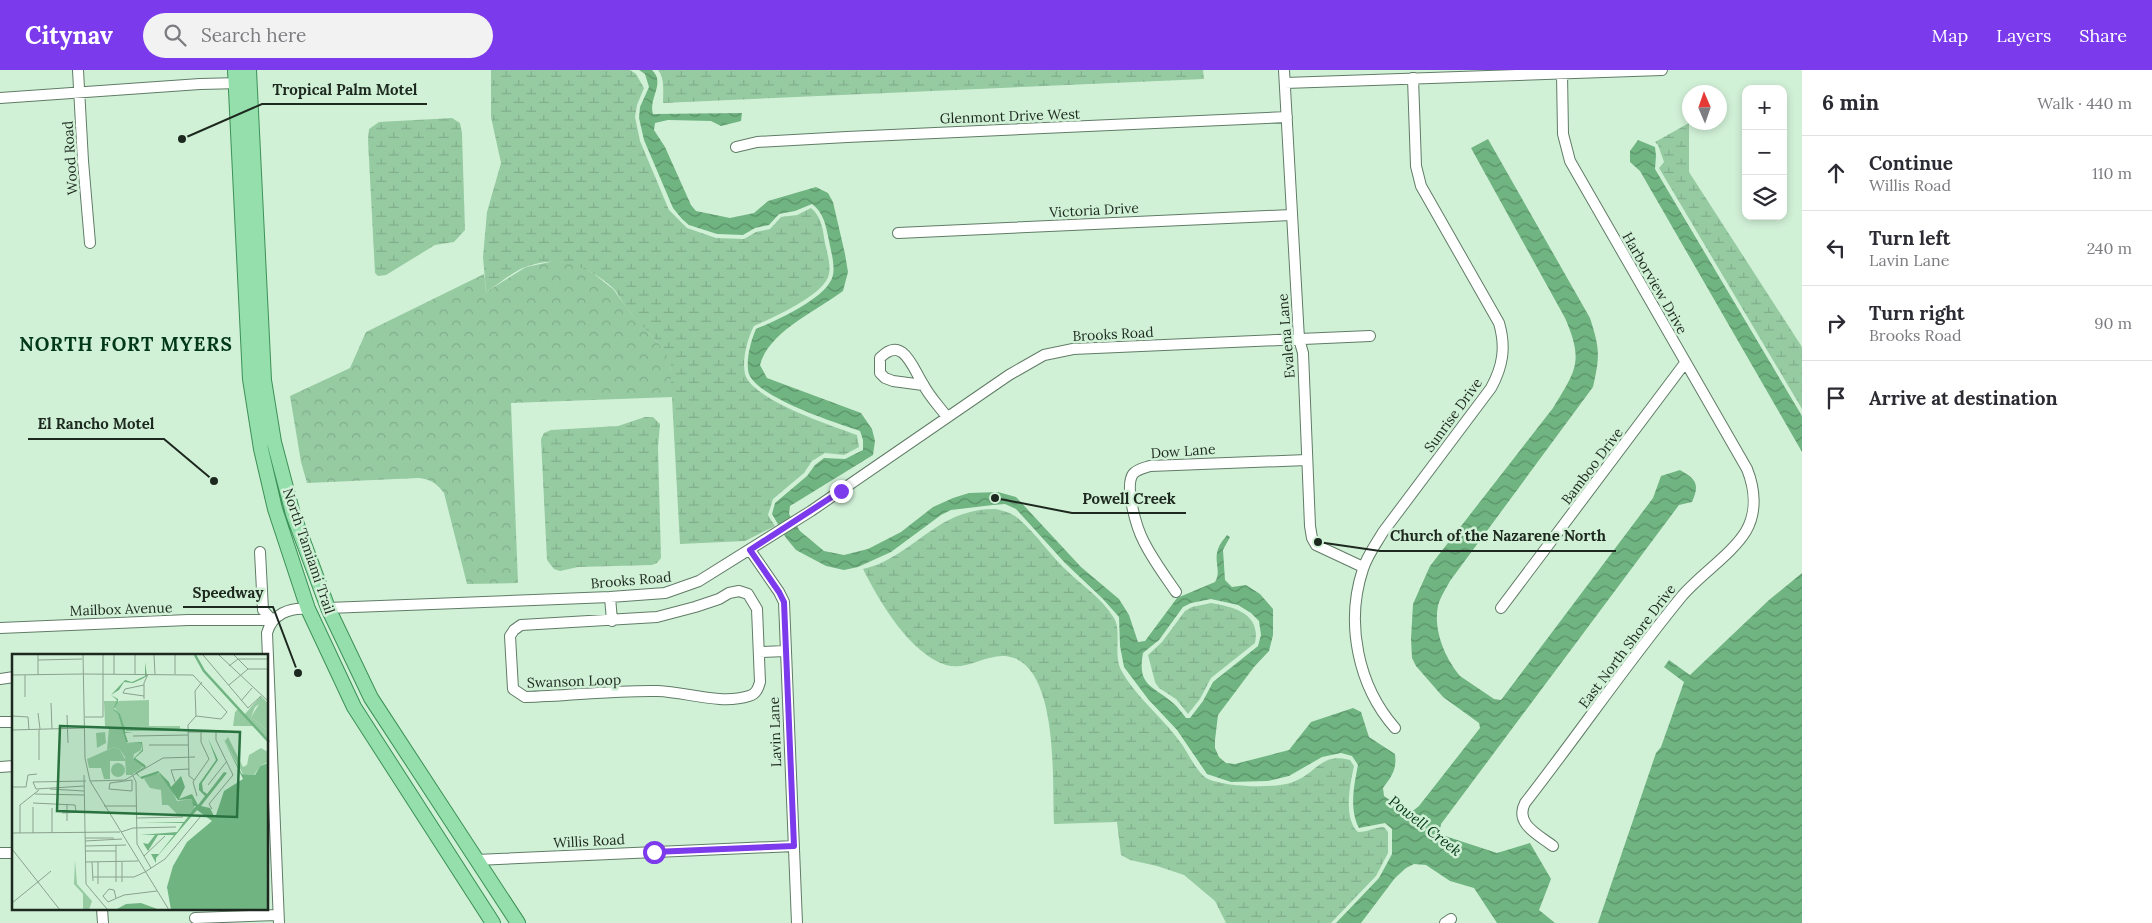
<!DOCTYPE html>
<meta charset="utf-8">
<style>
:root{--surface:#fff;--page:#f2f2f3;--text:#2b2b33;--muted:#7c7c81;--line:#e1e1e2;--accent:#7c3aed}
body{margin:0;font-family:Lora,serif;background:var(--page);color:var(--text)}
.controls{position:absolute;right:15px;top:15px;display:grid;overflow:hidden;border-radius:10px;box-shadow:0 2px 8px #0003}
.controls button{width:45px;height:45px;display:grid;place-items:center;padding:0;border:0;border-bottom:1px solid var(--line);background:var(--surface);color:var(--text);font:25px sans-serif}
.compass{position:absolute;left:1682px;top:15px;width:45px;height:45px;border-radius:50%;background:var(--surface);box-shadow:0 2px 8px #0003;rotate:358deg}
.stop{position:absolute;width:15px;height:15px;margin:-11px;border:4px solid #7c3aed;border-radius:50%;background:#fff}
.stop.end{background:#7c3aed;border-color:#fff;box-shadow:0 1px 5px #0008}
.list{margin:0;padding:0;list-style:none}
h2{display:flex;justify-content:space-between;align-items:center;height:65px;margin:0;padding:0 20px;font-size:21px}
h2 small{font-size:16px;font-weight:400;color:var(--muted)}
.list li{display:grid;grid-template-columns:32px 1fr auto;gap:15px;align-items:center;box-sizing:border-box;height:75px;padding:0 20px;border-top:1px solid var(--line)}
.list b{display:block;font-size:19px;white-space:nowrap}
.list p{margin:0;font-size:16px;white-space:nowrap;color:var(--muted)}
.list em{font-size:16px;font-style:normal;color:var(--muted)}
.icon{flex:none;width:28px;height:28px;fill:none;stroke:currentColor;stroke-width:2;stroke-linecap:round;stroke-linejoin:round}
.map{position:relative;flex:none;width:1802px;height:853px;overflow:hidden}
header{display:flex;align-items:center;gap:30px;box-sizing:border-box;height:70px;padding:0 25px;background:var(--accent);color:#fff}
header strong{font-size:24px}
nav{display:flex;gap:28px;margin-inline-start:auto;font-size:18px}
.search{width:350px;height:45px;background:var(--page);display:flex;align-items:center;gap:12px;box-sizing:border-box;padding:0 18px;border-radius:28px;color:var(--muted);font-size:19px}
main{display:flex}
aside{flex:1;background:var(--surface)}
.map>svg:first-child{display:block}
.forest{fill:url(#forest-crowns)}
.wetland{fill:url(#wetland-marsh)}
.water{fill:url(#water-waves);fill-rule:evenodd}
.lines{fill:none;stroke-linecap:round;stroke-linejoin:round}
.minor-casing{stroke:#607c66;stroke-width:12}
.major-casing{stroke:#3c9156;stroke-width:16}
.minor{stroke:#fff;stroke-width:10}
.major{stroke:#94dfac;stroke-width:14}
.route{stroke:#7c3aed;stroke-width:6}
.labels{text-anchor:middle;stroke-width:5;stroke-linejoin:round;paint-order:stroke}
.street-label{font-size:14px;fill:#1d281f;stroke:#d1f1d7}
.water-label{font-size:15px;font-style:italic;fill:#003513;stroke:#d1f1d7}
.district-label{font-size:19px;font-weight:bold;letter-spacing:1px;fill:#013817;stroke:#d1f1d7}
.inset-river{fill:none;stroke:#70b481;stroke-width:2.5}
.inset-road{fill:none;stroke:#89a18d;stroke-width:1}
.view{fill:#297240;fill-opacity:0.15;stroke:#297240;stroke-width:2.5}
.inset-edge{fill:none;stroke:#1d281f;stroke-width:2.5}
.leader{fill:none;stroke:#1d281f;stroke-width:2}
.callout-dot{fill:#1d281f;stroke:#d1f1d7;stroke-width:2}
.callout-label{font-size:15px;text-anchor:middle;font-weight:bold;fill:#1d281f;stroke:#d1f1d7;stroke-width:5;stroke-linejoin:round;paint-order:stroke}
</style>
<header>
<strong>Citynav</strong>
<div class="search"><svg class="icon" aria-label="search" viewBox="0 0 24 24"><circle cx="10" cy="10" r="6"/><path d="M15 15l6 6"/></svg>Search here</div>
<nav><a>Map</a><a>Layers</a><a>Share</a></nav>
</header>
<main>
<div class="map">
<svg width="1802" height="853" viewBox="0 0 1802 853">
<defs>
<pattern id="forest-crowns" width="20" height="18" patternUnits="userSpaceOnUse" patternTransform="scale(1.25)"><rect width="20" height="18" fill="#96cba2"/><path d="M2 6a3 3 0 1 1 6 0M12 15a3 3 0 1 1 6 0" fill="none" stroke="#81ae8b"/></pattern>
<pattern id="wetland-marsh" width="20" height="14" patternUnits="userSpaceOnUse" patternTransform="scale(1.25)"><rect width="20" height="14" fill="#96cba2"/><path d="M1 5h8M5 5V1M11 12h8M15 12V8" fill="none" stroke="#81ae8b"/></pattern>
<pattern id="water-waves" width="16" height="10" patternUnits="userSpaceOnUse" patternTransform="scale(1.25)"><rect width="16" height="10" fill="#70b481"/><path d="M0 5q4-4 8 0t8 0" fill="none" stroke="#5b9269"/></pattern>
</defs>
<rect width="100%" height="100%" fill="#d1f1d7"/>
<path class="forest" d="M555,191l24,4 15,9 19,15 17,23 36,40 4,10 3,35 -162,6 7,180 -51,1 -23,-91c-8,-10 -12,-13 -25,-15l-112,5 -6,-21 -11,-66 60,-28 16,-36 118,-58 2,18 40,-25z"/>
<path class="wetland" d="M491,0h139l6,4 8,14 -7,17 -2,12 5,24 29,69 18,18 29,10 28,1 12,-7 14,-3 11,-12 16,-2 14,-7c11,9 12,23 14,35 2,9 6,22 4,31 -4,21 -57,44 -75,52 -7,13 -12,34 -9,48 7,26 88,52 112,61l2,12 -15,8 -19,-2 -13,8 -8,12 -31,26 -5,16 7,11 -30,15 -65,3 -10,-182c-9,-20 -27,-33 -40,-50 -7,-8 -11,-18 -18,-25 -24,-21 -53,-32 -84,-21 -15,5 -29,18 -42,26l-3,-35 4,-45 14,-49 -10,-46z
M658,0h545l1,9 -541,24c0,-10 2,-25 -5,-33z
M452,48l8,5 2,10 3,97 -11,12 -19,3 -49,30 -8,1 -3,-3 -7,-133 1,-11 10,-7z
M1689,53v49l113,175v62l-143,-241 5,-6 -6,-17 -3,-3z
M645,347h8l7,7 -2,23 3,111 -4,5 -5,2 -74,2 -18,4 -6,-2 -7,-9 -6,-121 3,-6 7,-3 67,-4z
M996,439c8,2 17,4 24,11 16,14 28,32 43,47 16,16 39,31 51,51 8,13 -1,36 7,52 16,29 44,49 62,76 6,9 15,28 25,33 18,8 67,10 85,3 24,-9 28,-30 57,-22l4,6c-4,19 -11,52 4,66 10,0 17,-5 26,-5l4,5v21l-12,23 -45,47h-105l-11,-22 -31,-26 -27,-9 -27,-6 -9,-5 -4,-33 -63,2c-2,-40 5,-149 -40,-166 -23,-9 -46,14 -68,7 -36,-11 -67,-64 -83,-96 7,-2 15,-4 22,-8 41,-21 59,-52 111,-52z
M1211,533c24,4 50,11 44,40l-44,35 -11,21 -12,15 -12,-15 -17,-11 -4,-6 -7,-27 14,-13 23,-31 7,-4z"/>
<path class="water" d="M639,0h13c14,13 -4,28 1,44l89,-1 -1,8 -20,5 -10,-5 -43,-1 -13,3 -1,7 11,17 26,58 5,6 34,7 24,-5 14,-12 48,-14 12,6 5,9 12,52 3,18 -5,19c-25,19 -75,41 -83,74l7,13 94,35 11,16 3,12 -2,14 -83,51 -1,8 11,17 24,20 20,4 24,-6 33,-17 32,-25 20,-9 16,-5 29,-1 18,5 65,70 38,32 10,16 9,27 7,-1 32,-43 38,-16c6,-9 0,-19 2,-29 1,-7 6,-13 10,-18l3,2 -7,13 2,30 7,7 14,-2 14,9 13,15v26l-4,16 -15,16 -36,48 -3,25v8l4,9 7,6 9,1 54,-14 22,-28 42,-14 8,4 8,25 26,17c2,15 -3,22 -12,34l1,8 23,16 7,-2 5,-4 61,-78 -1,-5 -36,-26 -27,-31 -4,-8 -1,-19 2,-35 17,-38 123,-158c23,-38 31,-46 12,-90l-94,-170 17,-9 102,179c10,31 10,38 3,69l-143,194c-4,8 -10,16 -12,25 -5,24 7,52 22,70l34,23 7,1 152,-202 8,-22 19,-6c16,9 20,14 12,32l-13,3 -238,319 -2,10 58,19 33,-10 21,36 -12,31 16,13h-58l-23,-35 -24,-7 -24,-16 -12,-1 -8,4 -11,10 -34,45h-25l43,-45 13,-24v-25l-7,-6 -26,5c-10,-19 -5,-43 -1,-63l-6,-9 -11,-3 -19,4 -33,19 -21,5 -37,1 -24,-8 -30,-44 -29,-31 -24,-32 -4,-21 -1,-29 -16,-18 -38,-36 -49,-54 -11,-5 -12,1 -42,5 -10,5 -50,37 -33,15 -14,3 -18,-4 -30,-16 -10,-12 -14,-24 3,-11 32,-27 8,-11 9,-7 21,1 18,-9v-10l-3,-9c-24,-8 -102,-33 -111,-57 -4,-12 2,-34 7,-45 21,-9 72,-31 77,-54 2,-10 -2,-24 -4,-34 -3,-15 -5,-28 -17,-37l-17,7 -16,3 -10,11 -14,3 -12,7 -26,-1 -28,-9 -7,-6 -9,-11 -29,-68 -5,-22 1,-11 9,-20 -4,-13zM1211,529l27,6 13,8 8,8 2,14 -3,11 -45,36 -10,19 -13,17h-4c-4,-5 -8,-11 -13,-15 -21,-18 -36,-17 -30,-50l16,-13 24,-33 8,-4z
M1638,70l17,7 1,9 -1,13 147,247v36l-162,-281 -10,-9v-11z
M1802,503v350h-204l58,-170 5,-6 23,-65 -20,-15 5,-7 21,15 79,-75z"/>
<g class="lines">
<defs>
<path id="minor" d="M78,0l5,91 7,82
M1284,0l15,269 4,14 7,173 2,12 4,7 47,22
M1285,13l377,-13
M0,28l200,-14 41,-1
M736,77l21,-5 90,-5 440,-20
M898,163l393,-18
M923,315l-30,-4 -8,-3 -5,-5v-15c23,-24 33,11 43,26 6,12 16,22 24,33
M750,480l29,42 5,10 13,321
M260,482l3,58 9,10
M739,521l9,3 9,15 3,73c-2,7 -4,12 -11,14 -29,9 -62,-4 -91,-5 -44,-1 -89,5 -133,6l-12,-8 -3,-53 4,-6 7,-5 136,-8 38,-10 24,-8 10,-6z
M1176,522c-11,-16 -23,-32 -32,-50 -7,-13 -20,-55 -11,-68 4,-5 11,-6 17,-8l157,-6
M610,527l2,24
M328,538l282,-11 55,-4 34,-12 112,-70 198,-136 35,-20 29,-6 297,-13
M1501,538l184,-245
M0,558l188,-8h84
M759,582l27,-1
M0,609l14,-2
M0,652h14
M1395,658c-37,-42 -50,-105 -32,-159 4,-13 13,-25 20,-37l108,-144c12,-22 15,-41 8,-65l-78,-137 -5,-20 -3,-88
M0,697l14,-1
M1553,776c-14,-11 -39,-22 -28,-43 53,-68 102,-140 157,-207 18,-21 51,-43 64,-65 11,-19 9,-42 1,-62l-177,-308 -7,-27 -1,-61
M0,783h14
M476,790l318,-14
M102,839l1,14
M195,848l83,-3
M279,853l-12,-290c5,-19 23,-26 41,-24
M1445,853l6,-4"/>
<path id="major" d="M235,0l15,309 11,70 14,60 33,100 46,98 139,216
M249,0l15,310 10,62 19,72 35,94 43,90 147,225"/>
</defs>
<use href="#minor" class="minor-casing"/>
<use href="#major" class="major-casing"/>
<use href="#minor" class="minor"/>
<use href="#major" class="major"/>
</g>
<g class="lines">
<path class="route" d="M654,782l140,-6 -10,-244 -5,-10 -29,-42 91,-59"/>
</g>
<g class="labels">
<g class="street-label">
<text transform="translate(1010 46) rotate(-2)" y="5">Glenmont Drive West</text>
<text transform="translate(70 88) rotate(-94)" y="5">Wood Road</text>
<text transform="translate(1094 140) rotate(-3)" y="5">Victoria Drive</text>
<text transform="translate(1655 213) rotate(60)" y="5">Harborview Drive</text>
<text transform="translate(1113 264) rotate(-3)" y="5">Brooks Road</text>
<text transform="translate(1286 266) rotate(-95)" y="5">Evalena Lane</text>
<text transform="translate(1453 345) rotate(-54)" y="5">Sunrise Drive</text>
<text transform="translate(1183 381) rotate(-4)" y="5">Dow Lane</text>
<text transform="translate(1592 396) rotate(-53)" y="5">Bamboo Drive</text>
<text transform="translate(309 481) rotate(71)" y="5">North Tamiami Trail</text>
<text transform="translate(631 510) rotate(-5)" y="5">Brooks Road</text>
<text transform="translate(121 539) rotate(-2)" y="5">Mailbox Avenue</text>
<text transform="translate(1627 576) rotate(-53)" y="5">East North Shore Drive</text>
<text transform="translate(574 611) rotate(-2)" y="5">Swanson Loop</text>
<text transform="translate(775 662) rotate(-92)" y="5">Lavin Lane</text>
<text transform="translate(589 771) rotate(-3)" y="5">Willis Road</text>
</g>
<g class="water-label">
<text transform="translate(1425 756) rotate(38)" y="5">Powell Creek</text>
</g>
<g class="district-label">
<text x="126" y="281">NORTH FORT MYERS</text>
</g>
</g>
<g transform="translate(12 584)">
<rect width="256" height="256" fill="#d1f1d7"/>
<path d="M249,42l4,4 -10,7 -4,10 17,14v11l-14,-16h-21l2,-14 3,-3 6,6zM102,93l6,3 6,11h-16v18h-6l-3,-11h-12l-2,-9z" fill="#96cba2"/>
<path d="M137,46v26h31v5h-54l-12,-25 5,-5zM92,47h13l-4,9 5,4 9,29h14v7l-7,4 -1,5 11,7 -12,9h-6l-1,-18 -5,-7 -6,-3 -7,3 2,-22 -4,-2zM249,47l4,-1 3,4v27l-17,-14zM93,78l1,11 -9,5 -1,-15zM216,83l15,30 4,-2 2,-10 12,-7 7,4v10l-8,4 -6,9 -11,-1 -18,-33zM99 116a7 7 0 1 1 14 0a7 7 0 1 1-14 0ZM142,119l6,1 9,10 8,17 15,-2 3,10 -6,7h-10l-11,-11h-6l-1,-15 -11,-2 -6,-9zM63,206l2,24 15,17 -3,9h-6v-16l-9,-10z" fill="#96cba2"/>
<path d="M133,8l2,14 -5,3 -9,4 -9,-1 -5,8 -8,5 7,4v3l-4,7 6,5 5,15v3l8,1h-8l3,9h14l1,9 -8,7 10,7 1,2 -9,6 3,4 18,-6 11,11 2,5 10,-11 4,11 -6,12 13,-5 6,11 7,-9 -6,-6v-6l17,-24 -8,-22 10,22 -16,23 1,8 4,3 17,-22 3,1 -26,33 9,2 5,10 9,-27 19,-12 -20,-41 19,36 13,1 5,-9 8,-3v147h-97l-4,-23 6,-21 14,-24 25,-21 -15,-11 -41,48v5l-5,-9h8l15,-19h-16l-10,16 -5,-8 5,1 7,-9h-15l37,-3 6,-9 -43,-1h44l12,-16h-3l-1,-7 -14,1 -19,-27 -17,6 -7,-6 9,-6 -11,-8 9,-9 -1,-7 -15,-1 -8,-28 -5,-4 4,-10 -6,-5 14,-15 7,2 13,-6zM129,249l19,7h-45l11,-6z" fill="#70b481"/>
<path class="inset-river" d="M183,1l9,16 65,71"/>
<path class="inset-road" d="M26,1v20M71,1l2,103 5,23 79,129M102,1v19M123,1v19M142,1l1,19M163,1v19M191,1l45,53 13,-12M207,1l50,47M222,1l14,14M26,6l44,-1M217,12l9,-7h31M72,20l109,1 34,37 -6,7 -25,-3M0,21l71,-1M13,21v22M132,31l-19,4 -2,4 21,3M217,31l19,-16h21M132,45v-16l4,-9M229,47l11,-13M39,49l1,26M26,59l2,16M55,61l1,28M0,62l16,1 1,13M184,62l-1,-25 7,-9M73,63h18v-62M27,75v31M0,76l72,-2M176,78h38M121,82l55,-1M137,91h39M72,121l2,109 21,25M121,122l3,6 1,62 14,24M120,126v11l-23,-2 1,-6zM182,126l-5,-4 -1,-51 8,-9M78,127l35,-1 38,-22 32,-1M163,128l-4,-12 18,-1M196,131l19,-24M72,132l-48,3 -3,-7 53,-1M0,133h14l2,-12 9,-1M38,135l34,2M23,140l49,1M185,142l-4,-14 16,-23 -8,-17v-10M21,149l42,2 1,7M92,152h32M21,153v26M200,155l-3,-5 24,-29 -17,-35v-9M50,159l22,-1M124,164l47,-1M55,167v-17M109,178l12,-4 43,-1M0,179l108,-1M8,179v-28l19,-15M40,179v-25M73,184h29M73,187l37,-2M104,191v37M73,192l41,-1M0,195l48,61M73,197h31M132,202l21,-20M73,208l53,-1M80,208l1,19M110,208v20M81,223h41l11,-5 20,-13 36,-43M27,227l12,-10M86,230v-22M104,244l-2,-8 -5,-1 -6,7 5,6 16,-7 33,-4M0,249l27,-22"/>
<path class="view" d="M48,72l180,6 -3,85 -180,-6z"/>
<rect width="256" height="256" class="inset-edge"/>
</g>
<path class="leader" d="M182 69L262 34H427M214 411L164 369H28M995 428L1072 443H1186M1318 472L1380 481H1616M298 603L273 537H183"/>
<g class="callout-dot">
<circle cx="182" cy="69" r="5"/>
<circle cx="214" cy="411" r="5"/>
<circle cx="995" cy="428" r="5"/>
<circle cx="1318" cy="472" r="5"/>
<circle cx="298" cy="603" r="5"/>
</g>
<g class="callout-label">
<text x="345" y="25">Tropical Palm Motel</text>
<text x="96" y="359">El Rancho Motel</text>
<text x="1129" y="434">Powell Creek</text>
<text x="1498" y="471">Church of the Nazarene North</text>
<text x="228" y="528">Speedway</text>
</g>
</svg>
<div class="controls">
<button>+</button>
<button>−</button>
<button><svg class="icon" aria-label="layers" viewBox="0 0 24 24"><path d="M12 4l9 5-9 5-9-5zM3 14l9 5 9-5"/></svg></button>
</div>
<svg class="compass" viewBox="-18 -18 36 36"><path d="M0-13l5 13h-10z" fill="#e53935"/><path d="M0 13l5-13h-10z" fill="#7c7c81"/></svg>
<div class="stop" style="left:654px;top:782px"></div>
<div class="stop end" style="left:841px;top:421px"></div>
</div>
<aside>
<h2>6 min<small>Walk · 440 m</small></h2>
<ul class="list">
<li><svg class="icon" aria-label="ahead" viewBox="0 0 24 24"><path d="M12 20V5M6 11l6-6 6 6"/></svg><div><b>Continue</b><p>Willis Road</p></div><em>110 m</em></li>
<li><svg class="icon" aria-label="left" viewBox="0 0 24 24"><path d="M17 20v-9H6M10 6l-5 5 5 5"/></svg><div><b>Turn left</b><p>Lavin Lane</p></div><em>240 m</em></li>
<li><svg class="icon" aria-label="right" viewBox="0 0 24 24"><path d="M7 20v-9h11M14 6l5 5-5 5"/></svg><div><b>Turn right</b><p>Brooks Road</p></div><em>90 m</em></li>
<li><svg class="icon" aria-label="arrive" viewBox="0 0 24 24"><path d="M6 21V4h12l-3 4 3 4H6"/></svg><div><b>Arrive at destination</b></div></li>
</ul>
</aside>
</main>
